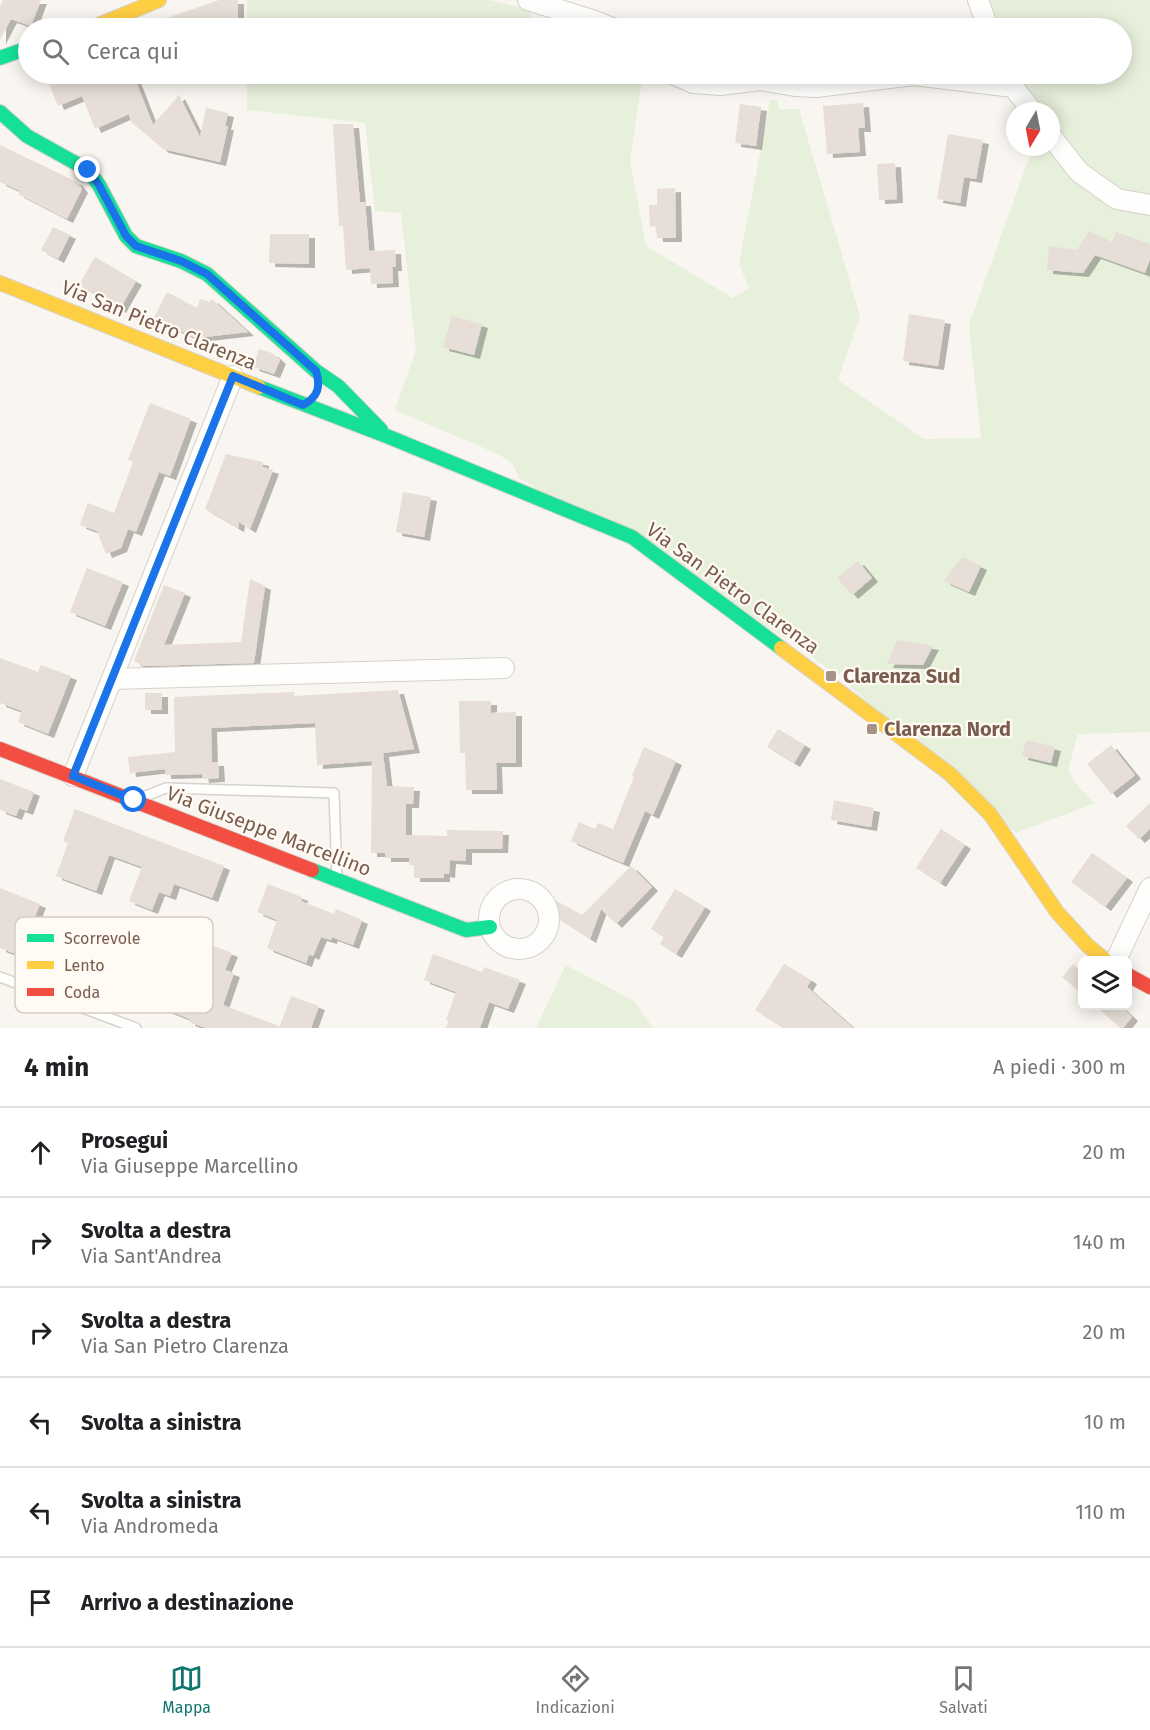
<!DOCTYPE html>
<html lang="it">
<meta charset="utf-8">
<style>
:root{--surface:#fff;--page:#f2f2f2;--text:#202124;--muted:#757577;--line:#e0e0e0;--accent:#0f766e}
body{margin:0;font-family:"Fira Sans",sans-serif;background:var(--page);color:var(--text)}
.controls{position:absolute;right:18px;bottom:18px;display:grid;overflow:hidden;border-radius:9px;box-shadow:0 3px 15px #0003}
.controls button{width:54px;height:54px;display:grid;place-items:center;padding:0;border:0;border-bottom:2px solid var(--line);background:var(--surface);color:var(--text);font:30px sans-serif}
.compass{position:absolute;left:1006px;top:102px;width:54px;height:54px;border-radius:50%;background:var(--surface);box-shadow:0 3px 15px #0003;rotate:190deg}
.stop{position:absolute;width:18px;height:18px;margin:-14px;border:4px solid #1a73e8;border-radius:50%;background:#fff}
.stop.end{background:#1a73e8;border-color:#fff;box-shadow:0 2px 6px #0008}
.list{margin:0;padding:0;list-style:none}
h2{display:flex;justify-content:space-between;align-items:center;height:78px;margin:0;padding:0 24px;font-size:26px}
h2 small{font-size:20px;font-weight:400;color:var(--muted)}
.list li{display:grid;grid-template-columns:39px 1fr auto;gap:18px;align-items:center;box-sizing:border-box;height:90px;padding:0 24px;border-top:2px solid var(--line)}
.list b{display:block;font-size:22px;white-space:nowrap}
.list p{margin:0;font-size:20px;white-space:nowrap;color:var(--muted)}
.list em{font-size:20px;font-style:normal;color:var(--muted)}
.icon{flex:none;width:33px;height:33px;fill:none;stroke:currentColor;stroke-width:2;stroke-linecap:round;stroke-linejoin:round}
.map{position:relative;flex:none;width:1150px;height:1028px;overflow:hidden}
.search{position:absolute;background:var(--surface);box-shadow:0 3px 15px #0003;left:18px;right:18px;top:18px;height:66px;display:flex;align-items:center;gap:15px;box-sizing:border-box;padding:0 21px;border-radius:33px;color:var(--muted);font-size:22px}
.sheet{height:618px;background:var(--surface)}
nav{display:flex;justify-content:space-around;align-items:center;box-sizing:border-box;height:84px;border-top:2px solid var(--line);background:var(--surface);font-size:16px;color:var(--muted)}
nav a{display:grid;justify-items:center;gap:3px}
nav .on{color:var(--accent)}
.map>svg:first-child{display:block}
.grass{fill:#e7f0db}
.building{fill:#e6ded7;filter:url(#shadow)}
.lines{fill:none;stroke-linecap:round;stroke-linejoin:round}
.lane-casing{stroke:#d7d1cb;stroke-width:12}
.street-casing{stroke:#d7d1cb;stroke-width:22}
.fast-casing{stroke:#d9d2cb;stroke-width:16}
.slow-casing{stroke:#d9d2cb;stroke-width:16}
.jam-casing{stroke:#d9d2cb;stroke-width:16}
.lane{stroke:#fefefd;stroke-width:9}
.street{stroke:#fefefd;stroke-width:20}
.fast{stroke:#16e098;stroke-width:14}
.slow{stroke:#ffcf43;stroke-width:14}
.jam{stroke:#f24e42;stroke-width:14}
.route{stroke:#1a73e8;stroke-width:8}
.poi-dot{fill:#a69286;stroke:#fffaf3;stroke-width:2}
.labels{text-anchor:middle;stroke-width:4.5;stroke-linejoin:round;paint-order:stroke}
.street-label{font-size:20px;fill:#7a5c4d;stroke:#fffaf3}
.poi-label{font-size:20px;font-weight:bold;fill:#7a5c4d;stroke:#fffaf3;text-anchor:start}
.key{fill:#fffaf3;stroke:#d7cbc1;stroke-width:1.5}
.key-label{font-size:16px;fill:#7a5c4d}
</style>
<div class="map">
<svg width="1150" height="1028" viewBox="0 0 1150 1028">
<defs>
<filter id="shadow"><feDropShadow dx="6" dy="4" stdDeviation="0" flood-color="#0004"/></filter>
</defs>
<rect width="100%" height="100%" fill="#f9f5f0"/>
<path class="grass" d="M247,0h243l41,10 -3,18h-281z
M983,0h167v198l-32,-6 -39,-28 -28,-39v-14h-10l-17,-24 1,-13h97v-46h-125z
M247,74h396l-13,86 16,86 87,52 16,-10 -10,-24 31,-164h7l2,9h20l61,207 -22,64 86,59 57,-1 -12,-113 64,-178h14l26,31 42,31 35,5v518l-72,2 -10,36 11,18 16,15 -79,30 -166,-146 8,-12 -12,-9 -9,10 -34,-26 6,-8 -9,-8 -13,5 -268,-161 -6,-14 -15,-10 -103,-44 21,-60 -15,-137 -26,-2 -10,-88 -118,-13z
M566,965l68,36 19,27h-117z"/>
<path class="building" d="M3,0h38l-10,26 -20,-7 -11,21v-33z
M219,0h19v24l-12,4h-81l-1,-2z
M45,74h88l20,51 26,-30 21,42 6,-29 22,5 -3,13h3l-8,36 -57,-13 -32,-27 -2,-8 -34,15 -13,-33 -24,10z
M863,103l2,25h-7l2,24 -33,2 -4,-48z
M740,104l21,3 -5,39 -21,-3z
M333,124h20l7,78h5l4,49 26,-1 1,17h-4l1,16 -22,1 -1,-16 -24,2 -3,-44h-4z
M948,134l35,6 -7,39 -12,-2 -4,26 -23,-4z
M0,145l77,37 5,7 -15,30 -49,-25 2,-3 -20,-9z
M895,163l2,36 -18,1 -2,-36z
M675,188l1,50h-19l-1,-12 -6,1 -1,-22h8v-16z
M53,227l17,8 -12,24 -17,-9z
M1089,231l23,11 4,-10 34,12v15l-5,14 -50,-18 -12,18 -36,-3 2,-24 28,4z
M270,234h39v30l-40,-1z
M95,257l41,24 -16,28 -41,-24z
M167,292l30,16 3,-9 10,3 2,-3 36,33 -52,6 -43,-19z
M909,314l36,6 -7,46 -35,-5z
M452,316l30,8 -8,31 -31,-8z
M259,349l13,4 8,7 -6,14 -21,-7z
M150,403l41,16 -21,57 -11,-4 -23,60 -8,-3 -7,19 -15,6 -9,-23 -17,-6 8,-22 26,10 19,-51 -5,-2z
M226,454l37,8v5l10,3 -23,59 -11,-7 -1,6 -33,-19z
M403,492l28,5 -7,40 -28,-5z
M962,557l19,9 -12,26 -25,-11z
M858,561l14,17 -20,17 -15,-17z
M87,568l36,14 -18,44 -35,-14z
M250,579l15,7 -11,77 -110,3 -10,-5 30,-76 21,8 -21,52 77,-3z
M897,640l36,6 -10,19 -36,-1z
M0,658l38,14 3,-7 30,11 -23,58 -30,-12 4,-11 -22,-8z
M398,690l16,59 -31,4 4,33 27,1 -1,17h-7v31l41,1v-6l56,1 -1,18h-36v12l-16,-1 -1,14 -5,-1v5h-30v-13h-5v-7h-24v-5h-14l1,-92 -55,4 -2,-42 -104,5 1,34h6l1,16 -16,1 -1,-5 -37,1v-6l-35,4 -2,-16 47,-5 -1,-55 120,-5v4z
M145,693h17v17h-17z
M459,701h32v12l25,-1v51h-20l1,27h-31l-1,-37h-5z
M778,729l27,16 -11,18 -27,-16z
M1026,740l29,7 -4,16 -29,-7z
M1111,745l24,30 -24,19 -24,-30z
M644,747l32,14 -23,54 -8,-4 -22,52 -52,-22 8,-19 16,7 3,-6 15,6 21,-52 -2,-1z
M0,779l34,13 -7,19 -8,-3 -3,8 -16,-6z
M834,800l40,8 -3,19 -40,-7z
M1150,803v26l-11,10 -13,-13z
M75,809l149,57 -12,32 -38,-14 -4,12 -11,-4 -7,18 -23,-9 13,-34 -33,-12 -13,36 -40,-15 12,-33 -5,-2z
M941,829l24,16 -25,38 -24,-15z
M1092,853l35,25 -22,29 -34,-25z
M631,866l21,21 -36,37 -15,-15 -11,30 -53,-34 7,-11 38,21z
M268,884l34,13 -1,4 33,13 2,-5 26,11 -9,25 -21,-8 -1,3 -10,-3 -8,19 -4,-2 -3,9 -39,-15 10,-28 -20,-8z
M0,888l40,16 -9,22 35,14 10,-24 30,11 -9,23 33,12 -12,31 -118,-45z
M675,889l30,18 -29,47 -16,-10 4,-7 -13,-8z
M211,945l21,8 -7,17 9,3 -11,32 56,21v2h-73l-17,-6 1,-3 -33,-13 5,-13 -5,-2 5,-14 33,12z
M433,954l49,18 2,-5 36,13 -12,29 -19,-7 -9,26h-34l3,-7 -3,-1 10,-28 -32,-12z
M784,964l27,16 -4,7 46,41h-69l-29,-18z
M1073,964l10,9v22l-21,-18z
M291,996l28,10 -8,22h-32z
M1095,1005h24l13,12 -9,11h-3z"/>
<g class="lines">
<defs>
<path id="lane" d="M143,797l23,-9 168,5 3,84
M0,977l136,51"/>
<path id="street" d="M528,0l67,21 17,7
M978,0l10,28
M673,74l20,9 27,2 40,-5 35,6 21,1 98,-12 99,12 19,24
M1051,136l28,36 38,27 33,6
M112,679l392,-11
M73,776l160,-400
M489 919a30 30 0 1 1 60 0a30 30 0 1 1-60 0Z
M1116,960l34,-72"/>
<path id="fast" d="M0,58l28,-10
M0,112l27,24 61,34 11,15 27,51 10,10 45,15 26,13 109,97 22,15 43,44
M259,387l130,50 243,100 149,111
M312,870l154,60 24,-3"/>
<path id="slow" d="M91,28l68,-28
M0,283l259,104
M781,648l169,126 40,40 67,98 30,33 18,15"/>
<path id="jam" d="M0,749l312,121
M1128,975l22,12"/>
</defs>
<use href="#lane" class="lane-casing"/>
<use href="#street" class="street-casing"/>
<use href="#fast" class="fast-casing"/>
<use href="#slow" class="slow-casing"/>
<use href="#jam" class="jam-casing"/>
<use href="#lane" class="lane"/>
<use href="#street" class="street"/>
<use href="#fast" class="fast"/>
<use href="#slow" class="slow"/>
<use href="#jam" class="jam"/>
</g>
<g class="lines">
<path class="route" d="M88,170l11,15 27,51 10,10 45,15 26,13 109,97c5,16 2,26 -13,34l-70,-29 -160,400 61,24"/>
</g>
<g class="poi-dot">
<rect x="825" y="670" width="12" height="12" rx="3"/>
<rect x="866" y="723" width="12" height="12" rx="3"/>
</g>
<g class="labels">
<g class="street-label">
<text transform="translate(159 325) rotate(22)" y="7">Via San Pietro Clarenza</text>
<text transform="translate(733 588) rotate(36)" y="7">Via San Pietro Clarenza</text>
<text transform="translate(269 831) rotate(21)" y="7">Via Giuseppe Marcellino</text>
</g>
<g class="poi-label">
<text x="843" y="683">Clarenza Sud</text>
<text x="884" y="736">Clarenza Nord</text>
</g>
</g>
<rect x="15" y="917" width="198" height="96" rx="9" class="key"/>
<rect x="27" y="934" width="27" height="8" fill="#16e098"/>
<rect x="27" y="961" width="27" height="8" fill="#ffcf43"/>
<rect x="27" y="988" width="27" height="8" fill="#f24e42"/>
<g class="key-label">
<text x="64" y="944">Scorrevole</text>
<text x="64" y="971">Lento</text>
<text x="64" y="998">Coda</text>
</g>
</svg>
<div class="controls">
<button><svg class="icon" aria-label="layers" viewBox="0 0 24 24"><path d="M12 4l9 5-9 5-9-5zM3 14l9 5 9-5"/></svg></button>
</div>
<svg class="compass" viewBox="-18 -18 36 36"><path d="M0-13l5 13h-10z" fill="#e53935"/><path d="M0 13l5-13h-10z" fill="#757577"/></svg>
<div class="stop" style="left:134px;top:800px"></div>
<div class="stop end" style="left:88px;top:170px"></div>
<div class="search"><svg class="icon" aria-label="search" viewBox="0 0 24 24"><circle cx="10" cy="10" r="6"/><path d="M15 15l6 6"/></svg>Cerca qui</div>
</div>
<section class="sheet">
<h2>4 min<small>A piedi · 300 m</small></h2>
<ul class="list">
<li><svg class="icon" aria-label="ahead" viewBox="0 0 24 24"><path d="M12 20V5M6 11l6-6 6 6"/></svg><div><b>Prosegui</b><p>Via Giuseppe Marcellino</p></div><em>20 m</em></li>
<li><svg class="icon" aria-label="right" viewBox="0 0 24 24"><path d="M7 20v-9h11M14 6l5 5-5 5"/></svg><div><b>Svolta a destra</b><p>Via Sant'Andrea</p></div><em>140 m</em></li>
<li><svg class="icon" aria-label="right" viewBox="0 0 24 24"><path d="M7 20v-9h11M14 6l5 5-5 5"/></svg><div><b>Svolta a destra</b><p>Via San Pietro Clarenza</p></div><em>20 m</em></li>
<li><svg class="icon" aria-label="left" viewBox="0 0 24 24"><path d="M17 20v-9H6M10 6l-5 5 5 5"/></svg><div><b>Svolta a sinistra</b></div><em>10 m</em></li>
<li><svg class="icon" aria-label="left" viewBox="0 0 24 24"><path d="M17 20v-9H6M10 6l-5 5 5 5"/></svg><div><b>Svolta a sinistra</b><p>Via Andromeda</p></div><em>110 m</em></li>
<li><svg class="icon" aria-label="arrive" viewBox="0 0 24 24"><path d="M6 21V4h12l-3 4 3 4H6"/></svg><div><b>Arrivo a destinazione</b></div></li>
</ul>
</section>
<nav>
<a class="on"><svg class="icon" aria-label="map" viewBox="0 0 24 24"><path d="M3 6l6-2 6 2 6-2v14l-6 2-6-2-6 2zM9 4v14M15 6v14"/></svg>Mappa</a>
<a><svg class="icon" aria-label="directions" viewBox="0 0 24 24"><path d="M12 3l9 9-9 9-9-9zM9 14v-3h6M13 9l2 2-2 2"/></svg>Indicazioni</a>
<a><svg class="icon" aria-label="saved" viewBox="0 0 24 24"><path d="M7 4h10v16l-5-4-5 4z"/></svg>Salvati</a>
</nav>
